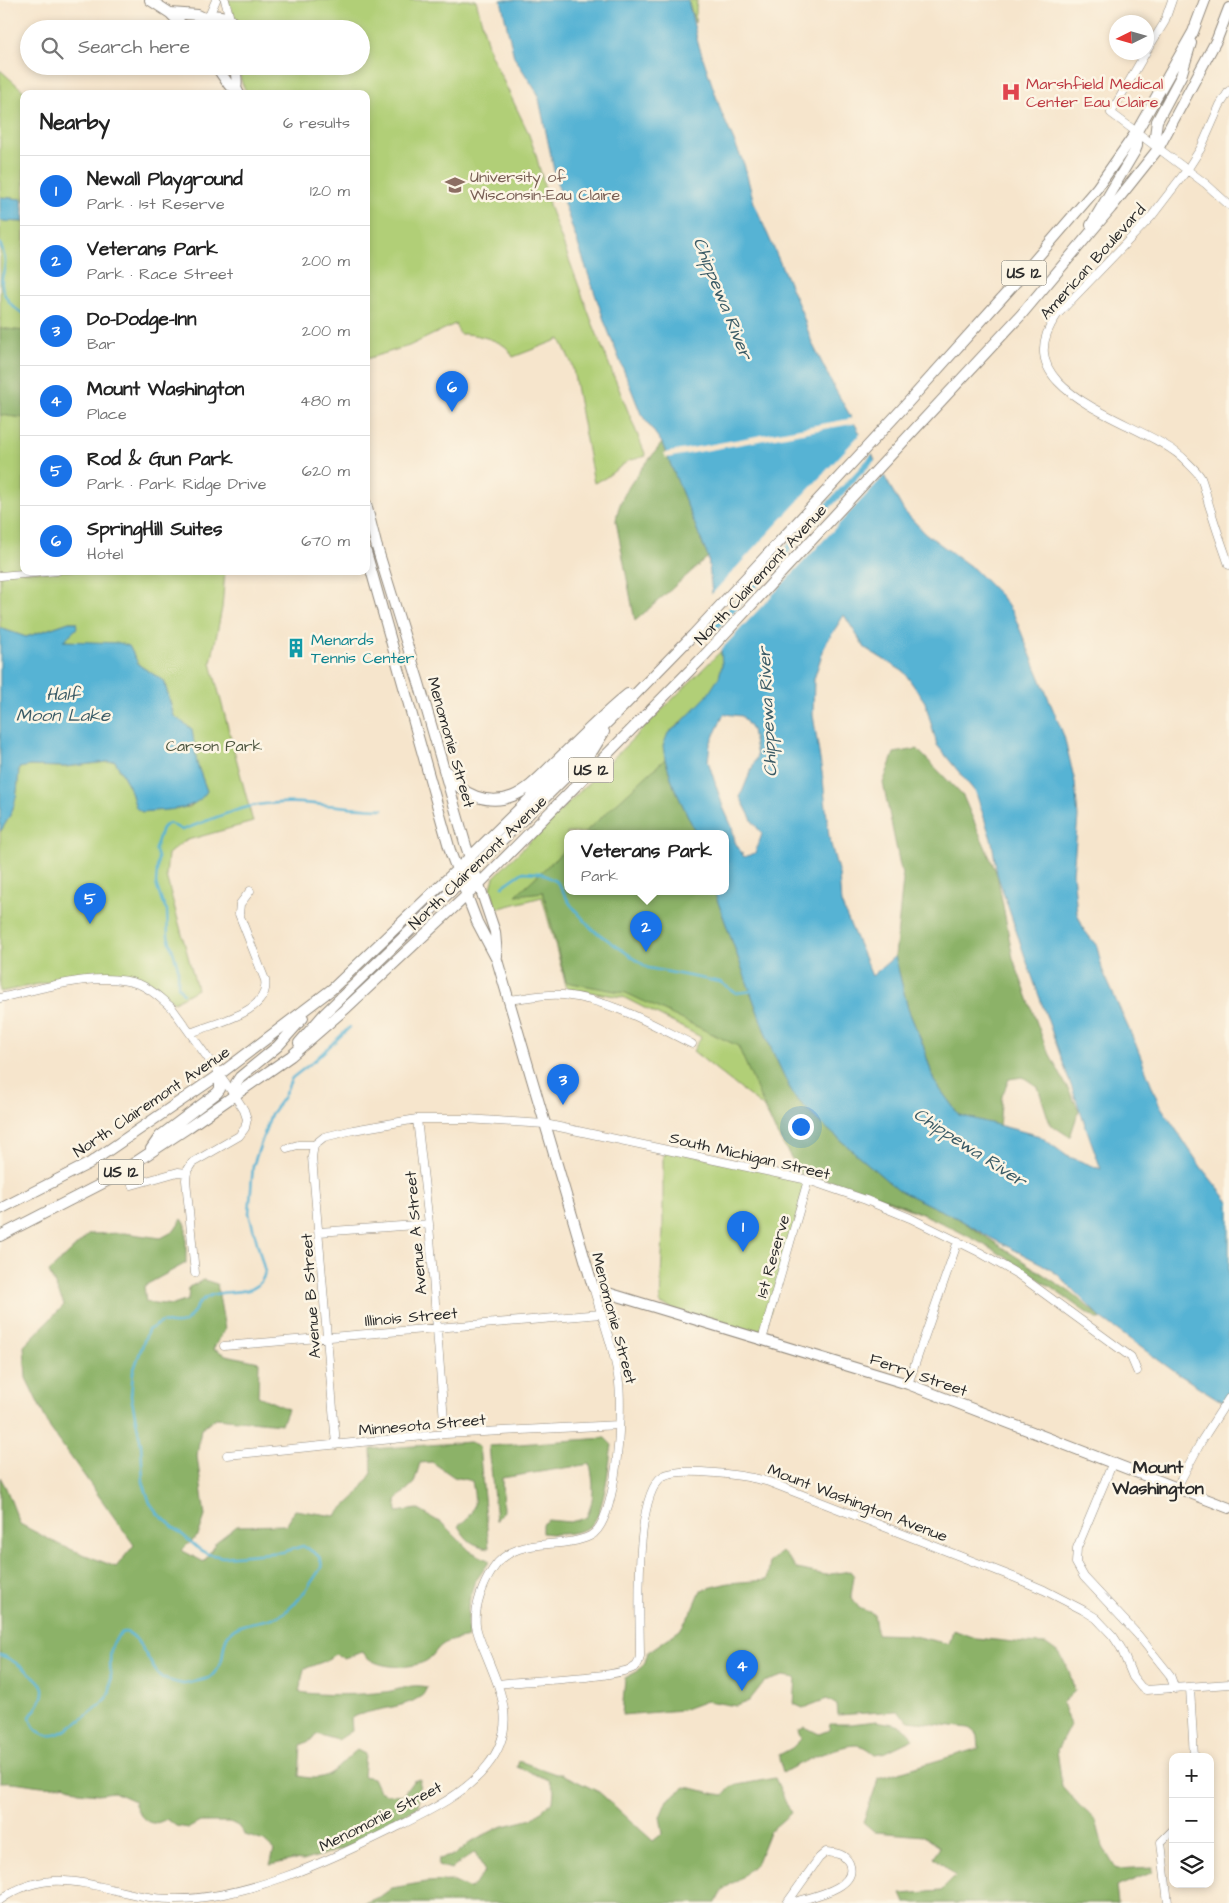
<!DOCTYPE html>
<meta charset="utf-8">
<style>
:root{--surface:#fff;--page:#f6f6f6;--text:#222;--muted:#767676;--line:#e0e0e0;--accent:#1a73e8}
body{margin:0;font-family:"Architects Daughter",sans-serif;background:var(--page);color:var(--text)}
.controls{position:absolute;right:15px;bottom:15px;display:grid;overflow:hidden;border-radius:10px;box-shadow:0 2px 8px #0003}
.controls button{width:45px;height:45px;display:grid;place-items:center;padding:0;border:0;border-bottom:1px solid var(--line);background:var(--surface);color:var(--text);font:25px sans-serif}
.compass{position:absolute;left:1109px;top:15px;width:45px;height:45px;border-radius:50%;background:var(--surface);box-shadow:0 2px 8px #0003;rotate:265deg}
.you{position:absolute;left:800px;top:1126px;width:18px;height:18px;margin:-12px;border:4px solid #fff;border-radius:50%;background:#1a73e8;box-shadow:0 0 0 8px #1a73e833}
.badge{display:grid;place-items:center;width:32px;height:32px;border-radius:50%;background:var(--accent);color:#fff;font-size:16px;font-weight:700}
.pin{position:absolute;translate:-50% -41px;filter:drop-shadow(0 1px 2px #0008)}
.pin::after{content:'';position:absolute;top:26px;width:18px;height:15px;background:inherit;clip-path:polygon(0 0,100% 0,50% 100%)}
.popup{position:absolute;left:564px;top:830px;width:165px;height:65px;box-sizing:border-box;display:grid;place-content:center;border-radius:10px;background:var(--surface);filter:drop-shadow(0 1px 4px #0005);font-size:16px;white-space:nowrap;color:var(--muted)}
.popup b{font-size:19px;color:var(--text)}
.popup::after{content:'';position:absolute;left:50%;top:100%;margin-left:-10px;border:10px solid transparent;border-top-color:var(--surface)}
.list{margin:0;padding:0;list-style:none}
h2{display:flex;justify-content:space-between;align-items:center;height:65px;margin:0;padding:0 20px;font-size:21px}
h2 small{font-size:16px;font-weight:400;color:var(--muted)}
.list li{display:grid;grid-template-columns:32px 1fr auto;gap:15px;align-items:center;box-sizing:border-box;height:70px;padding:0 20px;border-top:1px solid var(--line)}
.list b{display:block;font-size:19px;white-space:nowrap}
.list p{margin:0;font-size:16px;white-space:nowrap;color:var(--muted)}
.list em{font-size:16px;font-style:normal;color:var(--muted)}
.icon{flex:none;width:28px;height:28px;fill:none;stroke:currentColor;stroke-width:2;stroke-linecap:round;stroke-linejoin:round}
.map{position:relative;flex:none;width:1229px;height:1903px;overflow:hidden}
.search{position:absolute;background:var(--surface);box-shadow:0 2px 8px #0003;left:20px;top:20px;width:350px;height:55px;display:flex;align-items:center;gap:12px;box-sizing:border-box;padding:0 18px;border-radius:28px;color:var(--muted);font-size:19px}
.panel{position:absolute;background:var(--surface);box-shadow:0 2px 8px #0003;left:20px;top:90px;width:350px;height:485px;border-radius:10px}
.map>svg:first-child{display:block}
.green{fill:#b1cf77;stroke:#6e7d51}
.forest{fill:#8cb268;stroke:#5c6e4a}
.water{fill:#56b3d4;stroke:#406f80;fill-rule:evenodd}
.pier{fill:#f6e5cc}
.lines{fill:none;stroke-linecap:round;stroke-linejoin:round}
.stream{stroke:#56b3d4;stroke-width:2.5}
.minor-casing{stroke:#90887c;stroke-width:9}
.major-casing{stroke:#90887c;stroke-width:12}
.minor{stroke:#fff;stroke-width:8}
.major{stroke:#fff;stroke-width:10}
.labels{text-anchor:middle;stroke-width:5;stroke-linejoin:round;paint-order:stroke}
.shield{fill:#fcf5e5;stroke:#6a6863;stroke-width:1}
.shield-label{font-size:15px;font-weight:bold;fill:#2b2b2b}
.health-label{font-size:16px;fill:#be3a42;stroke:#fcf5e5;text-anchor:start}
.education-label{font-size:16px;fill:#785e54;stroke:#fcf5e5;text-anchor:start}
.street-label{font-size:16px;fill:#2b2b2b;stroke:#fcf5e5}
.culture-label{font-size:16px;fill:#0d838f;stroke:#fcf5e5;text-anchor:start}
.park-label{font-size:16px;fill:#4c543e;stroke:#fcf5e5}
.water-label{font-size:18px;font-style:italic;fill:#3a5b66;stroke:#fcf5e5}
.neighbourhood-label{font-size:18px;font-weight:bold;fill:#2b2b2b;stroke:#fcf5e5}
</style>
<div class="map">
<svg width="1229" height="1903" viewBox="0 0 1229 1903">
<rect width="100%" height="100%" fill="#fcf5e5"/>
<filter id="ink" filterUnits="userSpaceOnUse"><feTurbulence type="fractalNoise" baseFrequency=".02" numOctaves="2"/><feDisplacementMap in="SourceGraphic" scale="10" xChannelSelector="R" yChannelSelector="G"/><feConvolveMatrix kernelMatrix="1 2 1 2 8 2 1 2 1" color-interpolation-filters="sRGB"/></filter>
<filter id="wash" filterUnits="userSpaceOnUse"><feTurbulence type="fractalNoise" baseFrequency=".0096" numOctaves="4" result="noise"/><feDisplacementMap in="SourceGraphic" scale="20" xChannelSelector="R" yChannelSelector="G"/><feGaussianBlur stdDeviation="1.12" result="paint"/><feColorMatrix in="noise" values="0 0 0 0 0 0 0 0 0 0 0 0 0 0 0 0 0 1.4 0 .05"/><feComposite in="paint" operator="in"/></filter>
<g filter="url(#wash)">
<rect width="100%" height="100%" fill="#f6e5cc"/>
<path class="green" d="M228,0h248l14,53 38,79 8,23 14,53 42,114 54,134 -18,5 -23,17 -11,5 -22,-119 -12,-25 -47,18c-2,-3 -4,-7 -7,-10 -10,-8 -34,-14 -46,-13l-5,-10 -46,22 -43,13v-265h-118c-6,-9 -9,-17 -9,-28h122v-37h-113l-13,-10z
M688,0h9l-2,23z
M0,70l27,24h-3v107l-2,-2 -22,-2z
M0,221l24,1v349h201l-3,37 -11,55 42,159 -69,19 -16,13 -2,22 31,113 -23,13 -26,-21 -32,-9 -24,1 -92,19v-160c17,-25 17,-36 19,-65l11,-1 35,1 50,-6 14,25 7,21 6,5 48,-5 17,-16 -10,-27 -6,-35 -17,-13 -10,-35 -25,-16 -10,-19 -67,-5 15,-13 -1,-6h-7l-43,15 -26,-9z
M721,651c0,5 2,11 1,16 -4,24 -36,52 -54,66l28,100h-129v58h147l12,29 201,296 -91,-35 -35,-7 -38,-67 -70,-56 8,-14 -78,-40 -56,-8 -25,-92 -46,12 -5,-21 3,-11z
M663,1149l145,31 -46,160 -102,-36 3,-72z"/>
<path class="forest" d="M0,328l24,3v87l-24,-3z
M662,443l46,114 -73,64 -19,-100c3,-30 29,-55 46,-78z
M917,749l46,47 34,78 16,84 32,87 34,65 -9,27 -20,-13 -12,-37 -15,-10 -14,2 -7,17 -3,30 -40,-11 -25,-34 -11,-36 -15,-36 -13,-53 8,-76 -20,-97 11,-30z
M665,759l9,28 22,46h-112z
M567,848v43h147l56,155 23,49 23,24 82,71 61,29 114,75 29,25h-6c-36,-24 -70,-51 -108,-72 -57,-32 -123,-60 -187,-73l-26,-43 -37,-85 -112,-53 -60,-11 -23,-90 -27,3z
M182,1219l4,6v38l-42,23 2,16 27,3 15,-5 1,-13 15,-7 13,4 8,45 -12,20 13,6 33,7 -1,34 30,13 -6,15 -66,-6 -15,10 -4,28 8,60 -7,20 -17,14 23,12 12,-20 21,-16 49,-1 9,-15 40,6 21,-20 16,-23 -1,-24 99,-7 9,4 10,102c-17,-3 -22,-7 -31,-22 19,-14 18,-24 14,-45l-18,-4 -22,-15 -12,1 -6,20 -18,17 1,12 20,-3 26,15 27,27 20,10 -16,22 -6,22v32c-8,2 -19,3 -26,8 -5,3 -8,10 -13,14 -14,11 -57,11 -66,-7l-19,6 -9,-4 -10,7 -21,8 -5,23c25,4 60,3 86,0 17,-2 23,-9 42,-5 -2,4 -3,8 -7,10 -17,12 -48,11 -69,21l1,13 -14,9 -22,-6 -5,6 -10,5 -2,31c32,8 36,-9 58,-26l8,4 -2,22 10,2 6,13 8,3 16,1 10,-14 7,-2 -2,28 -70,40 -45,14 -10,-1 -23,5 4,-15 -10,-9 -19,-6 -7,-9 -8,-4h-30l-11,6 -13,-2 -9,-7c-3,1 -8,4 -12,4 -11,1 -19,-13 -21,-22l-20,-9 -16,2 -19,-2 -14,-8c-21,7 -43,-4 -65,-2v-305l6,11 14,36 40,21 56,22 18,-22 -84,-117 -24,-50 -2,-32 40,-41 -15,-33 40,-38 35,-1 37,5 13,-7z
M605,1438l7,7c-3,18 -8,73 -23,82 -14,8 -32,8 -47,6v-9l6,-4 22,2 16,-4c9,-18 8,-35 4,-54l-88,14 1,33 -7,10 -7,-75z
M782,1551l15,18 28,6 25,-4 4,5 -3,20 8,12 15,6 3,20 32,1 40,9 4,-14 23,8 48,5 22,1 14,10 9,17 6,20 -13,12 8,22 -13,25 5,36 17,19 17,15 7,27 13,22 36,-2 -1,6 -35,14 2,16h-213l-4,-9 40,-3 15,-15 -22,-19 6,-10 -16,-11 -49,-4 -12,-10 16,-44 100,-30 -1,-13 -9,-7 -60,-7 -12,-10 -59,4 -1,-10 -10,-6 -24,9 -9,-4 2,-26 -13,-2 -19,6 -15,19 -13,5 -30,-5 -24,9 -60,5 3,-37 13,-7 7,-9 3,-10 32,-22 13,-21 8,-19 27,-7 39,-3 3,-18z
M876,1721c15,3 30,2 37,18l-27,13 -11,2c-4,-3 -9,-7 -13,-8 -15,-6 -65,18 -79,27l-4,-14v-4l13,-7 9,-9 -3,-8 7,-4 14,7 10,-4 1,-6h21z
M519,1761l37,13h6l37,18 54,49 10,-8 -3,-16 7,-17 18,-13c13,1 25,7 39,8l8,-9 43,-8 16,35 -22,19 -12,30 -15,15 -20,13 -6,13h-352l17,-7 11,-8 34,-6 26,-1 18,8 15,-17 -10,-20 -24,17 -13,-4 1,-6 16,-4 17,-14 28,-14 32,-8 21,-18 1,-11 -5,-10 -32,-13z"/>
<path class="water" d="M501,0h187l10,43 24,71 22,50 10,39 48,110 10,30 23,46 69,122 21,22 49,36 27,27 13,19 50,121 11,46 3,35 -5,56 4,40 7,17 13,16 5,23 34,76 23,59 42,63 28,35v204l-54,-34 -73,-53 -45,-45 -15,-10 -51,-26 -32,-19 -61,-29 -82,-71 -23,-24 -23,-49 -56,-155h11v-58h-29l-22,-46 -9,-28 -2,-13 5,-13 12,-9 27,-28 12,-19 3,-12 -1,-14 -7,-19 1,-11 -7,-64 -46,-114 -21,-29 -36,-91 -49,-143 -18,-86 -24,-37zM844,615l21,33 39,24 21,30 12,43 39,48 16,49 5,32 26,77 78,218 -34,-13 -27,-20 -81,-21 -25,-34 -11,-36 -15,-36 -13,-53 -23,20 -31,-73 -2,-29 -10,-37 -6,-58 -10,-64 1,-36 11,-34zM724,714l18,2 10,14 5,26 -17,41 13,25 9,12 -7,19 -11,4 -9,-15 -3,-15 -9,-20 -15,-46 2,-17z
M0,197l22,2 2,23 -24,-1z
M69,622h7l1,6 -14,13 57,2 9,3 10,19 25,16 10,35 18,13 5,35 10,27c-13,22 -42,18 -65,21l-6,-4 -7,-22 -14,-25 -50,6 -35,-1 -11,2c-2,28 -2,39 -19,64v-204l26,9z"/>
<path class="pier" d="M854,418l3,5 -191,35 -2,-5z
M862,432l12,20 -162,174 -3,-29z
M877,458l9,16 -168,179 -6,-18z"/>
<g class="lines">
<path class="stream" d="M0,243c2,6 5,13 5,19 0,6 -2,11 -3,16 -2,16 9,29 22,36
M503,886l20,-14 18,1 16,9 14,23 21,24 56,39 72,14 16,11 16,-2
M183,993l-5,-7v-19l-10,-31 -1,-26 -5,-8 -6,-18 2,-27 -3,-8 7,-21 7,-5 13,7c23,-8 47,-19 70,-24 43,-9 88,3 131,3
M0,1655c9,2 42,24 43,34 1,11 -8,20 -13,28 2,10 7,15 17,18 5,2 16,-3 21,-6 6,-3 36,-27 39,-31 10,-17 -5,-45 11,-62 16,-18 31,32 43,41 5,3 17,6 22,7 4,0 23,-5 26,-6 5,-3 12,-14 13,-19 2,-8 1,-19 7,-25 12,-15 38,-10 53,-20 17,-11 28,-30 39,-46 3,-13 -9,-16 -18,-22l-20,6 -60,5 -15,-3 -9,-5 -41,-35 -8,-11 -7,-21 -2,-38 -10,-48 2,-24 15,-42 14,-8c36,10 25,-16 47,-26 19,-9 50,4 56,-24l-16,-59 4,-47 18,-52 12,-16 9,-20 23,-18 35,-33"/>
</g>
</g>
<g filter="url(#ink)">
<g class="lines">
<defs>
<path id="minor" d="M225,0l5,19
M209,16l7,-16
M1146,52l-35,61 95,71 23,21
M1146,52l18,-29 8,-23
M1229,91l-9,14 -19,43 -14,22 -36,47 -94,98c-58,81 92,106 129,146 5,5 12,11 15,17 4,10 6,22 10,33 5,18 12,36 18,54
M0,576l57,-5
M0,998c41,-9 101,-29 141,-13 12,5 21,15 31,23l63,88 9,14 3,9 -2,9 -6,8 -47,27 -5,8 -1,9 9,93
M509,1000c17,-2 37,-7 54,-5 48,5 87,28 129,49
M191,1033c22,-10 80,-20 74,-53l-26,-66 1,-10 10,-13
M417,1119l12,105 16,210
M314,1145l-2,12 24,288
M287,1148l11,-3h16l10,-8 29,-7 64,-11h50l78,5 263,56 58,20 44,18 69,34 40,23 112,82 6,14
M132,1185l46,-13 9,1
M319,1232l110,-8
M762,1340l46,-160
M224,1346l377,-32
M908,1384l50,-143
M227,1455l218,-21 174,-9
M1113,1462l-36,86 -1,15 8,14 54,58 32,40 5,14
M1177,1487l25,-47 27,-42
M498,1684c26,-4 122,-5 138,-18 3,-3 3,-6 4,-10 0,-35 -7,-161 23,-180 17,-10 87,0 106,6l247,96 28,12 39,20 13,8 17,18 8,12 12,29 8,10 5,3 83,-6
M1190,1688l4,69
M0,1900c59,-42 110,-2 171,-1 72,2 157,-38 220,-69 32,-16 74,-35 96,-64 30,-37 16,-70 0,-109 -4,-10 -9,-20 -11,-31 -2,-19 7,-42 17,-57 23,-35 66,-18 97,-33 28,-13 32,-124 29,-153 -4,-32 -17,-65 -26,-96
M787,1903l32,-45 7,-6c9,1 18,1 23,11 11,26 -40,34 -57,40
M1168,1903l-7,-61 12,-12"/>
<path id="major" d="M150,0l20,13 16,16
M170,13l28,2 6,3
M195,29c10,-18 32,-18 43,0
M216,66l13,19 7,3 3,6
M236,88c2,-7 -1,-13 0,-22
M1158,149l-3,-13 2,-15 24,-45 10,-33
M1091,225l44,-74 2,-5v-15
M366,504l10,40 43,139 47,163 29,86 2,24
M366,552l85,302 26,68 20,38 96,327 15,6 300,91 321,124
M447,772c13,23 42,34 66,24 17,-7 29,-22 42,-34 24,-23 47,-47 73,-68
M467,894l4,-20 8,-11 114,-113 11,-18
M299,1043l26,-30 128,-124 10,-15
M235,1096l1,-13 4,-6 38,-31 25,-28
M151,1149l9,-13 57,-43 3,-4v-15
M0,1209l90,-46 130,-89 112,-85 138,-132 144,-141 79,-81 209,-226 108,-120 87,-101 40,-57 56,-99 12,-32
M0,1236l107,-55 82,-54 102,-71 53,-46 136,-127 223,-226 318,-342 90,-107 47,-59 59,-110 12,-31"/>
</defs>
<use href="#minor" class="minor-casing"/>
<use href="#major" class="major-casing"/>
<use href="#minor" class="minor"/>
<use href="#major" class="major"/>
</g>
</g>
<defs>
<symbol id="hospital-bare" viewBox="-9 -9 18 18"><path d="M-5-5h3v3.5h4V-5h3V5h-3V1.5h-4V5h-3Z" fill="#e0444e" stroke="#fcf5e5" stroke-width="2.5" paint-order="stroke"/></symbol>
<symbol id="university-bare" viewBox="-9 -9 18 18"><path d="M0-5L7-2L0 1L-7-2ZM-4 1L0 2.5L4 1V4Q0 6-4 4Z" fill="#8d6e63" stroke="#fcf5e5" stroke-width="2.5" paint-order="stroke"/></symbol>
<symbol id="building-bare" viewBox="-9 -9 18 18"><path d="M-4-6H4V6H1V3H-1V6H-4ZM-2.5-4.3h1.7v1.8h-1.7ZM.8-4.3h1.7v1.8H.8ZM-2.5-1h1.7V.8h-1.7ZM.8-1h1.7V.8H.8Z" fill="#0f9aa8" stroke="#fcf5e5" stroke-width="2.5" paint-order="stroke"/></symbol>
</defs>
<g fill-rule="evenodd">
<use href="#hospital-bare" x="997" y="78" width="28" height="28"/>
<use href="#university-bare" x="441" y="171" width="28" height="28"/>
<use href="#building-bare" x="282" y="634" width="28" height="28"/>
</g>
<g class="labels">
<g class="shield">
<rect x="1001.5" y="260.5" width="45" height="25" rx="4"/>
<rect x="568.5" y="757.5" width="45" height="25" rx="4"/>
<rect x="98.5" y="1159.5" width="45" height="25" rx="4"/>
</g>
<g class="shield-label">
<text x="1024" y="278">US 12</text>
<text x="591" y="775">US 12</text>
<text x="121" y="1177">US 12</text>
</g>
<g class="health-label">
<text x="1026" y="89">Marshfield Medical<tspan x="1026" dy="18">Center Eau Claire</tspan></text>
</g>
<g class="education-label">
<text x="470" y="182">University of<tspan x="470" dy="18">Wisconsin-Eau Claire</tspan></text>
</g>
<g class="street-label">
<text transform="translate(1092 261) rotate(-48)" y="6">American Boulevard</text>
<text transform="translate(760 574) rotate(-47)" y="6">North Clairemont Avenue</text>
<text transform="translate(452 742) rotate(74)" y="6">Menomonie Street</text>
<text transform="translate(477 862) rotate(-44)" y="6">North Clairemont Avenue</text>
<text transform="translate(151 1101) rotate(-34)" y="6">North Clairemont Avenue</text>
<text transform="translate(750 1155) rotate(13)" y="6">South Michigan Street</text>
<text transform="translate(415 1233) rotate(-95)" y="6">Avenue A Street</text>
<text transform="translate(772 1256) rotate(-74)" y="6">1st Reserve</text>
<text transform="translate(310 1296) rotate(-94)" y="6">Avenue B Street</text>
<text transform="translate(411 1316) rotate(-5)" y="6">Illinois Street</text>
<text transform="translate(615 1318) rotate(75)" y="6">Menomonie Street</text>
<text transform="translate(919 1374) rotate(19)" y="6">Ferry Street</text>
<text transform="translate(422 1424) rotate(-5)" y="6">Minnesota Street</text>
<text transform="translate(858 1502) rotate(21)" y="6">Mount Washington Avenue</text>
<text transform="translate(380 1816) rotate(-27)" y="6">Menomonie Street</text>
</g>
<g class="culture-label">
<text x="311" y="645">Menards<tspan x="311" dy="18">Tennis Center</tspan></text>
</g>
<g class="park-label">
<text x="214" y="751">Carson Park</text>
</g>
<g class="water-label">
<text transform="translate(723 298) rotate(68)" y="6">Chippewa River</text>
<text x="63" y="700">Half<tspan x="63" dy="21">Moon Lake</tspan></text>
<text transform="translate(767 712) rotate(-93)" y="6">Chippewa River</text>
<text transform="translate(970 1147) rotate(33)" y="6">Chippewa River</text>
</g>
<g class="neighbourhood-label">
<text x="1158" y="1473">Mount<tspan x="1158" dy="21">Washington</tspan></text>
</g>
</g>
</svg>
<div class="controls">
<button>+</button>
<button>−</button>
<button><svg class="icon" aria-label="layers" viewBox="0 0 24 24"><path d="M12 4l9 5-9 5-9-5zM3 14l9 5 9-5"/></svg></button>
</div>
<svg class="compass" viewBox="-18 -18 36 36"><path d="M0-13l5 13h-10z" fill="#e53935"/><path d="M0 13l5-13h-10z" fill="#767676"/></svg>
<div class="you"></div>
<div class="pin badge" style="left:743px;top:1252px">1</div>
<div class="pin badge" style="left:646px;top:952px">2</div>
<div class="popup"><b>Veterans Park</b>Park</div>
<div class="pin badge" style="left:563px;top:1105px">3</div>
<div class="pin badge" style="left:742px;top:1691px">4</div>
<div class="pin badge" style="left:90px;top:924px">5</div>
<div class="pin badge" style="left:452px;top:412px">6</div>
<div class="search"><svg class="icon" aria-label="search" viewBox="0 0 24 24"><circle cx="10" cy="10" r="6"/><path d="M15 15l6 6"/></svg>Search here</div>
<section class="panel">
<h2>Nearby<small>6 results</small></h2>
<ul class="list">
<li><span class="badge">1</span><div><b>Newall Playground</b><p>Park · 1st Reserve</p></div><em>120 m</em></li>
<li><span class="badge">2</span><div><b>Veterans Park</b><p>Park · Race Street</p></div><em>200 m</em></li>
<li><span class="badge">3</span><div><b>Do-Dodge-Inn</b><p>Bar</p></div><em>200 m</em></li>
<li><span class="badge">4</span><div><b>Mount Washington</b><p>Place</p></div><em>480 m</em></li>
<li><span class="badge">5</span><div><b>Rod &amp; Gun Park</b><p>Park · Park Ridge Drive</p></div><em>620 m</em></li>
<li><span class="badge">6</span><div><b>SpringHill Suites</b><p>Hotel</p></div><em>670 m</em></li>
</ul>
</section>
</div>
